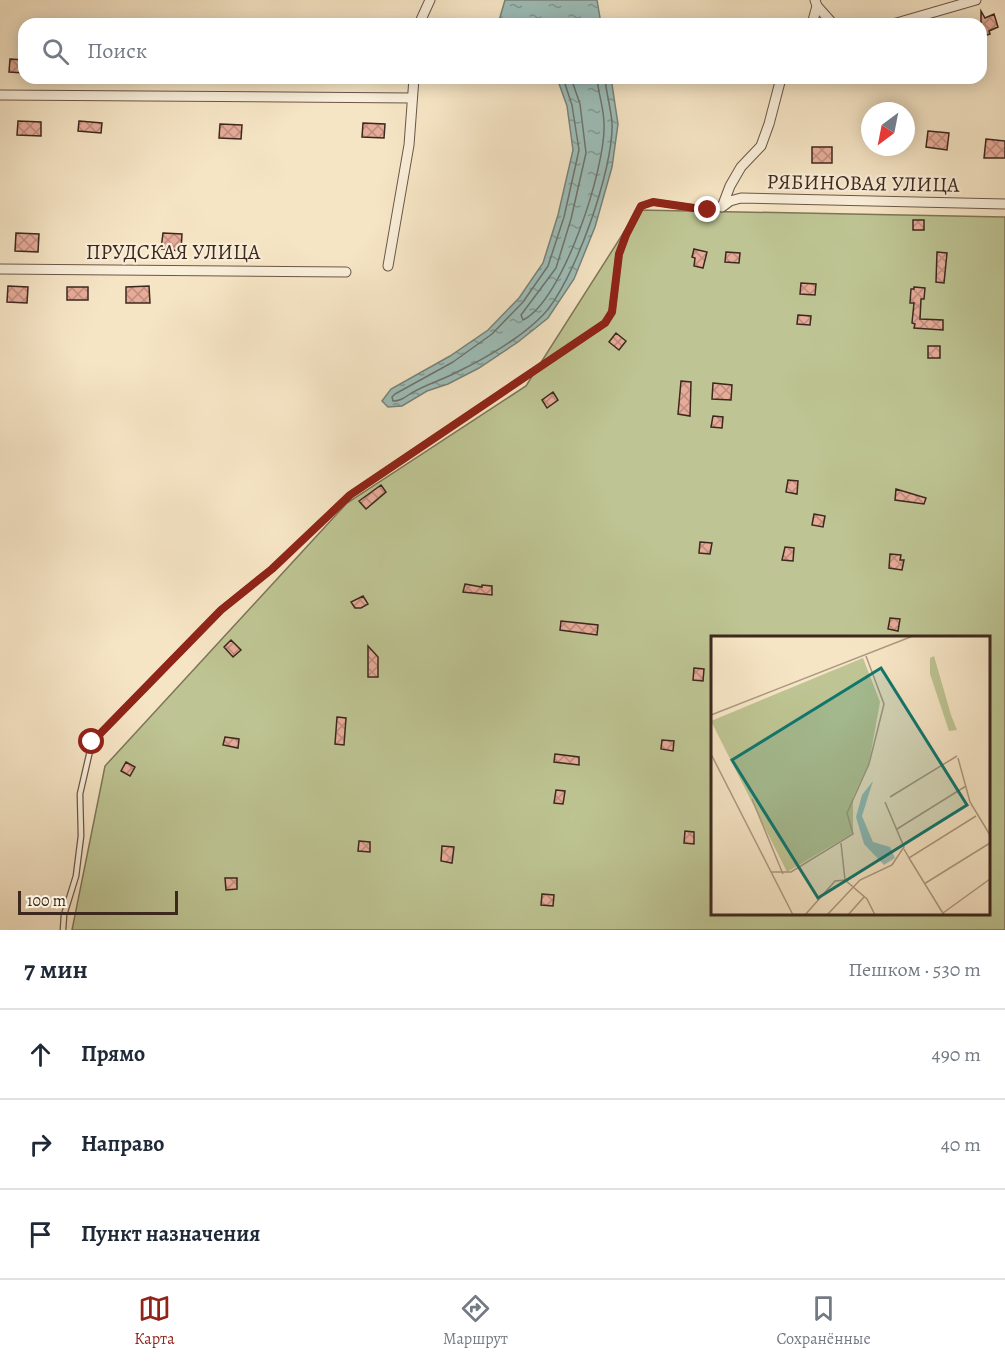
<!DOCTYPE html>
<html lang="ru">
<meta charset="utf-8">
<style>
:root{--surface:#fff;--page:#f6f6f7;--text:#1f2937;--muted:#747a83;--line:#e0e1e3;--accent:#8f2418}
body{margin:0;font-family:Alegreya,serif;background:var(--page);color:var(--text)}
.compass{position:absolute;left:861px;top:102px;width:54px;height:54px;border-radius:50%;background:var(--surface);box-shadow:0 3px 15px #0003;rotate:212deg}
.scale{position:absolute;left:18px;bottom:15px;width:160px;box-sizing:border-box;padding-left:6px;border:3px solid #3d281e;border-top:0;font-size:16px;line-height:21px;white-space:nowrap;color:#3d281e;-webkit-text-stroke:4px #f9eed9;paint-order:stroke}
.stop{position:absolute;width:18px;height:18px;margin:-14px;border:4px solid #8f2418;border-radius:50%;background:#fff}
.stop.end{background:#8f2418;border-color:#fff;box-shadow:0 2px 6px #0008}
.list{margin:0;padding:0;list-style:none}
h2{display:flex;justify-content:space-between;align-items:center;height:78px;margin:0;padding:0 24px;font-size:26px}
h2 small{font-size:20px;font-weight:400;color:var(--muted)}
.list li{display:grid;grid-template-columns:39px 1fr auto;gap:18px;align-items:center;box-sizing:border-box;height:90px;padding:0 24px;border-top:2px solid var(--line)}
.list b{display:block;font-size:22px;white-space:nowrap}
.list em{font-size:20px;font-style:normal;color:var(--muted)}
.icon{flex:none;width:33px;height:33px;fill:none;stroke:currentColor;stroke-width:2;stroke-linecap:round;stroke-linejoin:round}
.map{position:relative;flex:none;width:1005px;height:930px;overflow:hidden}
.search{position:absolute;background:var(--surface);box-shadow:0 3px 15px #0003;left:18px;right:18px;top:18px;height:66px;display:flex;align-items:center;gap:15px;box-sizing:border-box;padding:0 21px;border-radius:18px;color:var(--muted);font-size:22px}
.sheet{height:348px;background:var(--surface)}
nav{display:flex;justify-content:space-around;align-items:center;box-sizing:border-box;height:84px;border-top:2px solid var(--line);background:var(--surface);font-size:16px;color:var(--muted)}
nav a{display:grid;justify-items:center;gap:3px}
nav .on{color:var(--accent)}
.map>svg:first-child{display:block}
.garden{fill:#bec493;stroke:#7e7658;stroke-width:1.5;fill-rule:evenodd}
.water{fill:url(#water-ripples);stroke:#77827b;stroke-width:1.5}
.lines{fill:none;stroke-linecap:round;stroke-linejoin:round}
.shore{stroke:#6d736c;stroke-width:1.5}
.building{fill:url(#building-cross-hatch);stroke:#3d281e;stroke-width:1.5}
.lane-casing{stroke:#6b5748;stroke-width:7}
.street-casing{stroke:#6b5748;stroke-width:11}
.lane{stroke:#f9eed9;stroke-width:4.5}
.street{stroke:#f9eed9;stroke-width:9}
.route{stroke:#8f2418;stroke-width:8}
.labels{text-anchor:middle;stroke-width:4.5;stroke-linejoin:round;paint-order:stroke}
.street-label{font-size:21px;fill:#3d281e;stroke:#f9eed9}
.inset-road{fill:none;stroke:#ac9982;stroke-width:1.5}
.view{fill:#0f766e;fill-opacity:0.15;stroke:#0f766e;stroke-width:3}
.inset-edge{fill:none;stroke:#3d281e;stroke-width:3}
</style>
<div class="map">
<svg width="1005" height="930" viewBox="0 0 1005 930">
<defs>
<pattern id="water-ripples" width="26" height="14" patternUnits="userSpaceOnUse" patternTransform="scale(1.5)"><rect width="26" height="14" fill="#9dbeb9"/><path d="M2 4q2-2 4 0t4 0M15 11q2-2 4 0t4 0" fill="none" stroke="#819a96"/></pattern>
<pattern id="building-cross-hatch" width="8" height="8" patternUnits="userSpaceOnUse" patternTransform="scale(1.5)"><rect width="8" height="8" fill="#e7ac99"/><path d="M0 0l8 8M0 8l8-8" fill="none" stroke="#bc8c7c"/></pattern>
</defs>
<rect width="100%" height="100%" fill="#f6e5c5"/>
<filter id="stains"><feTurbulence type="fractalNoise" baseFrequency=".00333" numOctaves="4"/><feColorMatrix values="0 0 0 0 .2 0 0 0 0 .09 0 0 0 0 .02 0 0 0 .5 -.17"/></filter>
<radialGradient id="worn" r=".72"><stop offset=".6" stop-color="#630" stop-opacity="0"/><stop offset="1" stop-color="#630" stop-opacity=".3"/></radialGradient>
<path class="garden" d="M638,210l367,7v713h-933l33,-164 242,-263 179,-117zM712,638h276v276h-276z"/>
<path class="water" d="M505,0h92l4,24h-103z
M557,78h54l7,46 -6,43 -17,60 -21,52 -26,39 -30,24 -39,26 -31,16 -21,7 -25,15 -14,1 -6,-6 9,-12 59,-33 38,-26 31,-32 24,-35 15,-48 15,-65 -6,-44z"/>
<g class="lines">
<path class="shore" d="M563,78l9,27 7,45 -15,67 -16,49 -25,36 -31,32 -39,28 -58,32 -3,3 1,4c7,0 11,-3 17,-7 16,-10 33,-14 49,-23 27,-13 63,-34 84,-56 31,-32 71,-147 69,-192 -1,-15 -6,-30 -7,-45
M571,78l9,26 6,49 -15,66 -15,49 -35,47 2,5c40,-19 83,-153 81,-196 0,-16 -6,-31 -7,-46"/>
</g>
<path class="building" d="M981,11l4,7 9,-4 4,13 -9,4 1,3 -9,3z
M10,59l14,1v13l-15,-1z
M18,121l23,1v14l-24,-1z
M79,121l23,2 -1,10 -23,-2z
M363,123l22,1 -1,14 -22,-1z
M220,124l22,1 -1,14 -22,-1z
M928,131l21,2 -2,17 -21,-3z
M986,139l19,2v17h-21z
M812,147h20v16h-20z
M913,220h11v10h-11z
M16,233l23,1 -1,18 -23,-1z
M163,233l19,1 -1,17 -20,-2z
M694,249l13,3 -4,16 -9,-2 1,-8 -3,-1z
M726,252l14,1 -1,10 -14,-1z
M937,252l10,1 -3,30 -8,-1z
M801,283l15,1 -1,11 -15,-1z
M8,286l20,1 -1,16 -20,-1z
M149,286l1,17h-24v-16z
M67,287h21v13h-21z
M914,287l11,1 -1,11h-3l-1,20 23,1v10l-29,-2 1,-4 -3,-1 2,-20h-4l1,-14h3z
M798,315l13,1 -1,9 -13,-1z
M616,333l10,8 -7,9 -10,-8z
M928,346h12v12h-12z
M681,381l10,1 -1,34 -12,-2z
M713,383l19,2 -1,15 -19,-1z
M553,392l5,8 -11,8 -5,-8z
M713,416l10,1 -1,11 -11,-1z
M788,480l10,1 -1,13 -11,-2z
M381,485l5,7 -20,17 -7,-8z
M896,489l30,9 -2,6 -29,-4z
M814,514l11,2 -2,11 -11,-2z
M700,542l12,1 -2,11 -11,-1z
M785,547l9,1 -1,13 -11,-1z
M890,554l11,1 -1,5h4l-2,10 -13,-2z
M465,584l17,3v-2l10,1v9l-29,-3z
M363,596l5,8 -7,4h-6l-4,-6z
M890,618l10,1 -2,12 -10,-2z
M561,621l37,4 -1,10 -37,-5z
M231,640l10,10 -8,7 -9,-10z
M368,646l10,11v20h-10z
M694,668l10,1 -1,12 -10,-1z
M337,717l9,1 -2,27 -9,-1z
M225,737l14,2 -1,9 -15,-3z
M662,740l12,1 -1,10 -12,-2z
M555,754l24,3v8l-25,-3z
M126,762l9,5 -5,9 -9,-5z
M556,790l9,1 -2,13 -9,-1z
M685,831l9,1v12l-10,-1z
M359,841l11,1v10l-12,-1z
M442,846l12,1 -2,16 -11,-2z
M225,878h12v11l-11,1z
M542,894l12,1 -1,11 -12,-1z"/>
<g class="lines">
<defs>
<path id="lane" d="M63,930l1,-15 12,-39 5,-40 -1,-42 12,-52 129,-132 51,-41 78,-74 255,-172 7,-11 7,-58 7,-19 15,-29 12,-4 55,8 13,-3"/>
<path id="street" d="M817,6l16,18
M419,24l11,-24
M812,24l5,-18 -2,-6
M893,24l83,-24
M0,95l412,3
M722,207l8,-6 11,-3 264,6
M722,207l8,-21 11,-19 20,-21 8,-22 12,-46
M388,266l21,-121 5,-67
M0,269l346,3"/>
</defs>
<use href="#lane" class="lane-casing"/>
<use href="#street" class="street-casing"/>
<use href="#lane" class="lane"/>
<use href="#street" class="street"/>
</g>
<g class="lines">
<path class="route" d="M92,742l129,-132 51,-41 78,-74 255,-172 7,-11 7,-58 7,-19 15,-29 12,-4 55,8"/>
</g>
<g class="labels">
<g class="street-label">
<text transform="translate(863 183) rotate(1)" y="7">РЯБИНОВАЯ УЛИЦА</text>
<text x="173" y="259">ПРУДСКАЯ УЛИЦА</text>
</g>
</g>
<g transform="translate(711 636)">
<rect width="279" height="279" fill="#f6e5c5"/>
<path d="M223,20l17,59 6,15 -8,1 -19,-57v-16z" fill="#bec493"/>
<path d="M152,22l17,44 -11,61 -16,34v36l-66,39 -76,-151z" fill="#bec493"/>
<path d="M162,145l-11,35 11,26 17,5 5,11 -11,7 -20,-21 -8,-27 6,-22z" fill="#9dbeb9"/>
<path class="inset-road" d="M0,79l202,-79M0,118l82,161M247,122l12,44 20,33M179,161l67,-41M41,163l31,75M186,193l69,-43M130,207l4,37 22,19 8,16M193,213l5,9 67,-42M198,222l35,57M60,236h20l62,-38 -6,-21 22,-49 15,-60 -18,-48M213,248l66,-41M232,277l47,-34M94,279l30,-34 10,-1M116,279l33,-35 32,-15 12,-18 -19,-45M137,279l16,-18"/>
<path class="view" d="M170,32l86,137 -149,93 -86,-138z"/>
<rect width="279" height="279" class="inset-edge"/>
</g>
<rect width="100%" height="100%" filter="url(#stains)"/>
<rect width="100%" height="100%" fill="url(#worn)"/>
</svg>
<svg class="compass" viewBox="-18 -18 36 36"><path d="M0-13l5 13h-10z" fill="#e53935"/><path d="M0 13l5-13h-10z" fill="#747a83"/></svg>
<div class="scale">100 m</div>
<div class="stop" style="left:92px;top:742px"></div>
<div class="stop end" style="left:708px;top:210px"></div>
<div class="search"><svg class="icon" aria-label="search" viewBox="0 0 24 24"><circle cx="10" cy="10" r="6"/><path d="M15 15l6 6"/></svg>Поиск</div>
</div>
<section class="sheet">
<h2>7 мин<small>Пешком · 530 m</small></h2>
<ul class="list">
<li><svg class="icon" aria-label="ahead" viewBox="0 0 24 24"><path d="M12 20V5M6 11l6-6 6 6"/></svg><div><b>Прямо</b></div><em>490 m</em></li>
<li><svg class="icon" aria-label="right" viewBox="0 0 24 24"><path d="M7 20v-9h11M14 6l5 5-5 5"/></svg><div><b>Направо</b></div><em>40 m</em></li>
<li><svg class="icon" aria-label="arrive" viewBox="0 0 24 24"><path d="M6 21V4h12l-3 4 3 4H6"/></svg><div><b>Пункт назначения</b></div></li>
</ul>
</section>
<nav>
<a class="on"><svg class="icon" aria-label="map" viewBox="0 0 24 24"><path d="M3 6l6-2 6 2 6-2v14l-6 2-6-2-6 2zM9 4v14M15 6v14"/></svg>Карта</a>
<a><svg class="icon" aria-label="directions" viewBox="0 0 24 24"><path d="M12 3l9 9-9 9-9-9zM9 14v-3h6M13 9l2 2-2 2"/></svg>Маршрут</a>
<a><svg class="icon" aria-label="saved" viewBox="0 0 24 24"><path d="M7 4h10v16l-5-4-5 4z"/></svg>Сохранённые</a>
</nav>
